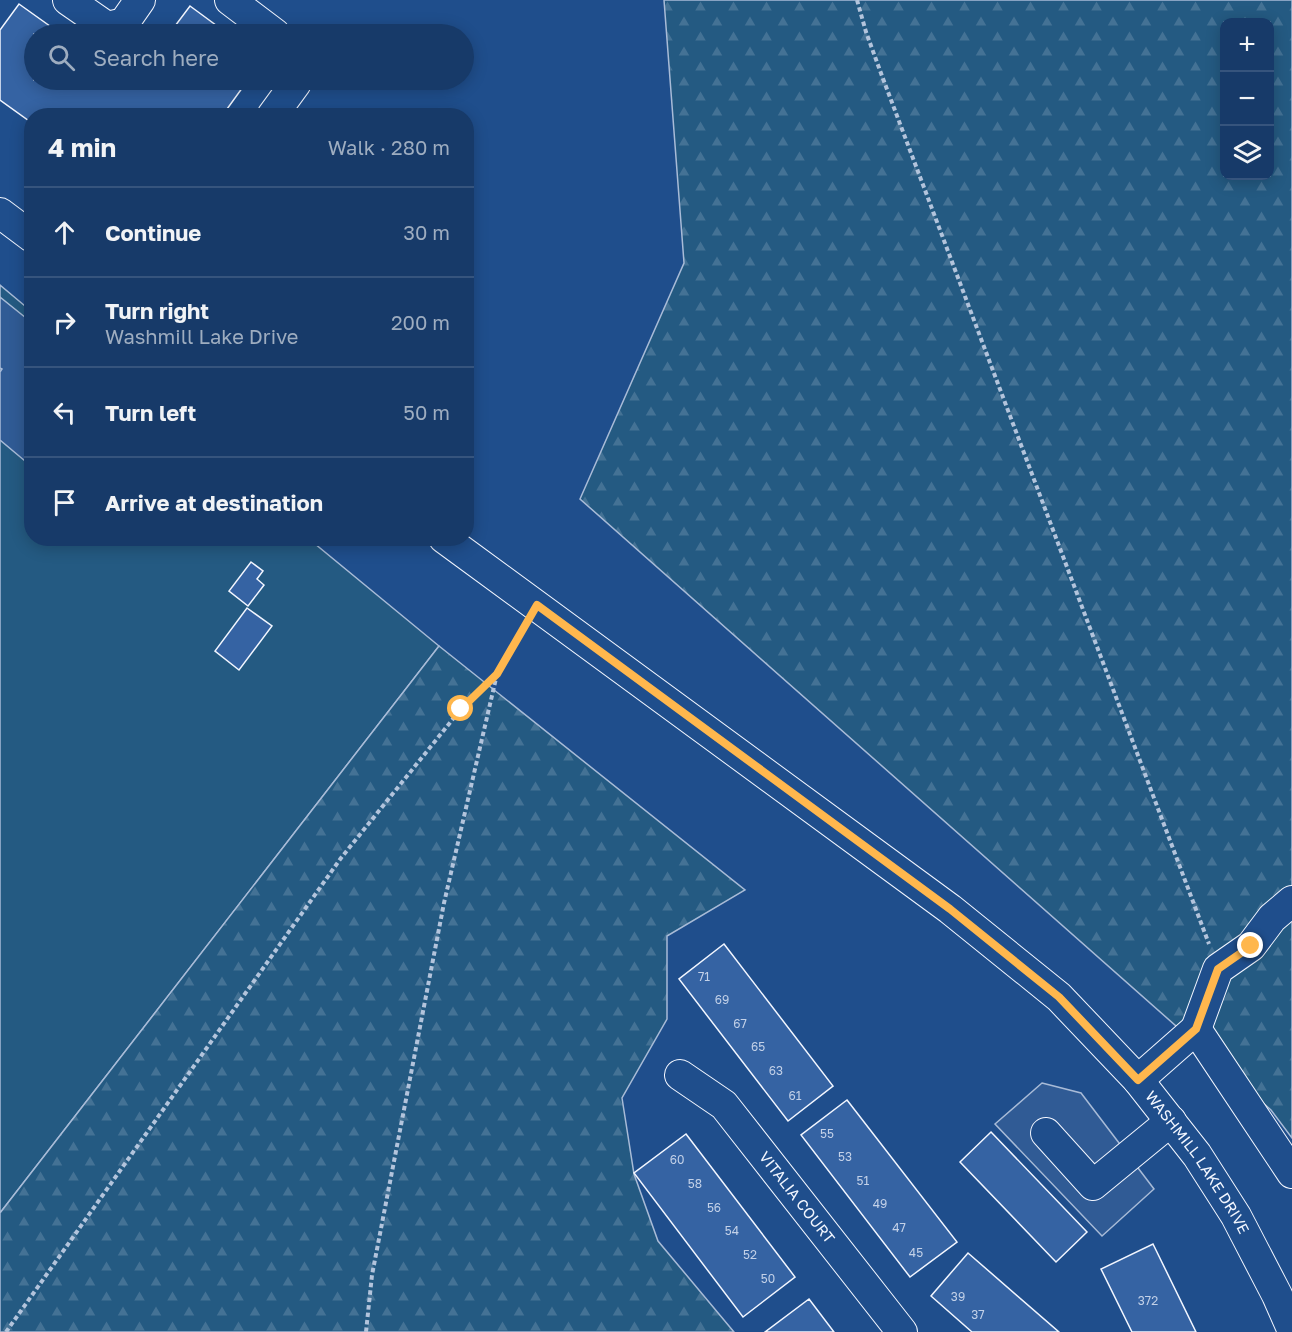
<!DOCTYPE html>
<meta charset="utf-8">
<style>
:root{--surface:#173a69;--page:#244571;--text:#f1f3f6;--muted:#9eadc0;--line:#36547d}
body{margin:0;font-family:"Golos Text",sans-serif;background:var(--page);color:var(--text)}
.controls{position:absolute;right:18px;top:18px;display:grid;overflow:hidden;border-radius:12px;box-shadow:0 3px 15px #0003}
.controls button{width:54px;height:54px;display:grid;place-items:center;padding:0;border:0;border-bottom:2px solid var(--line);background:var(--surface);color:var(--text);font:30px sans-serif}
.stop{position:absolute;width:18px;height:18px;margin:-14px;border:4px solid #ffb74d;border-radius:50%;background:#fff}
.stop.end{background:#ffb74d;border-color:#fff;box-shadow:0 2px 6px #0008}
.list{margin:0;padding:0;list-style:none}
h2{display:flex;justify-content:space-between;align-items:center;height:78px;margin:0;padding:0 24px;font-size:26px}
h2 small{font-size:20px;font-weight:400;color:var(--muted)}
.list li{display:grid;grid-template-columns:39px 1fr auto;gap:18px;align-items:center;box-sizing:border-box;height:90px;padding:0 24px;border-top:2px solid var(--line)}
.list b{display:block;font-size:22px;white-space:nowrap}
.list p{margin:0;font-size:20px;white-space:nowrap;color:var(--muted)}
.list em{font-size:20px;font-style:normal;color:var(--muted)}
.icon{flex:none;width:33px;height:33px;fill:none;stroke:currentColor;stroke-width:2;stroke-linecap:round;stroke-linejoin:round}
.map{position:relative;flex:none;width:1292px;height:1332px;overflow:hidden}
.search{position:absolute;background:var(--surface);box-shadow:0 3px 15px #0003;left:24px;top:24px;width:450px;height:66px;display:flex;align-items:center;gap:15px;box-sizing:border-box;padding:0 21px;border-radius:33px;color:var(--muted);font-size:22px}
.panel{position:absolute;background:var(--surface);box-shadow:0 3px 15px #0003;left:24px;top:108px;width:450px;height:438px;border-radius:24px}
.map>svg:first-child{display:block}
.green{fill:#245a82;stroke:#a8bbd7;stroke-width:1.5}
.forest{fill:url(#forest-firs);stroke:#a8bbd7;stroke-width:1.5;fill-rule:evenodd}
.parking{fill:#305b95;stroke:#a8bbd7;stroke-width:1.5}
.building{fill:#3563a3;stroke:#f2f6ff;stroke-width:1.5}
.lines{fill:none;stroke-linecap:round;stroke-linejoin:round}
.minor-casing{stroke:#f2f6ff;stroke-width:32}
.path{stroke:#b3c4dc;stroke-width:4;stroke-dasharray:4.5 3;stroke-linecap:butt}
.minor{stroke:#1f4e8c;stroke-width:30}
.route{stroke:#ffb74d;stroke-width:8}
.labels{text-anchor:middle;stroke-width:4.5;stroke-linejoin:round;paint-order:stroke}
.number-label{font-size:12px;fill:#c3d1e8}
.street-label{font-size:15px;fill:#f2f6ff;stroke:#1f4e8c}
</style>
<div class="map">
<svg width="1292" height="1332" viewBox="0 0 1292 1332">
<defs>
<pattern id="forest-firs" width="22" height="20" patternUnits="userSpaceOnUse" patternTransform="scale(1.5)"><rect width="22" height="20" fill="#245a82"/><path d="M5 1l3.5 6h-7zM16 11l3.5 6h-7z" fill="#447295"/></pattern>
</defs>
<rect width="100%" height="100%" fill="#1f4e8c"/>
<path class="green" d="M0,285l31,26 1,227 277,1 130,107 -439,567z"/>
<path class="forest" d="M664,0h628v1138l-21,-28 -691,-611 104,-236zM1224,22h46v154h-46z
M439,646l306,244 -78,46v83l-45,79 12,76 24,67 76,91h-734v-119z"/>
<path class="parking" d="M0,297l31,25v144l-31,-26v-68l2,-3 -2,-1z
M1042,1083l39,10 73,96 -52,47 -107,-112z"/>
<path class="building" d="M19,4l42,30h-27v46h88l9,6 5,-6h112l-26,36h-190v7l-32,-23v-70z
M190,6l38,28h-59z
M251,562l12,9 -6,8 7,6 -16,21 -19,-15z
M247,608l25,18 -33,44 -24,-19z
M724,944l109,142 -45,35 -109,-142z
M847,1100l110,142 -47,35 -109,-142z
M991,1132l96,100 -31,30 -96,-100z
M686,1134l109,143 -52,40 -109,-144z
M1153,1244l43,88h-64l-31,-63z
M968,1253l91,79h-87l-41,-36z
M809,1299l25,33h-69z"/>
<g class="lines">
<defs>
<g id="minor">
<path d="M68,0l39,27 17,-4 16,-23"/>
<path d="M230,0l45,34"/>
<path d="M272,116l24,-33v-3"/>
<path d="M0,213l32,24"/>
<path id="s1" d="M444,538l506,371 109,88 79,83 59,75 39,61 41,79 15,34"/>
<path d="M1196,1029l22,-60 33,-23 21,-28 20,-17"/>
<path id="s2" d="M680,1075l44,30 178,227"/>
<path d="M1138,1080l58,-51 96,144"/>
<path d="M1046,1133l47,52 78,-64"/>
</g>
</defs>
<use href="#minor" class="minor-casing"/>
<path class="path" d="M857,0l9,32 16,44 327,868
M6,1332l335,-474 120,-149 36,-35
M366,1332l6,-57 72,-372 53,-229 26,-44"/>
<use href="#minor" class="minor"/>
</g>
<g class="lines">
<path class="route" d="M461,709l36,-35 40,-69 413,304 109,88 79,83 58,-51 22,-60 33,-23"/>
</g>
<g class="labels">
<g class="number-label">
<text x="704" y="981">71</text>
<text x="722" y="1004">69</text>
<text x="740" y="1028">67</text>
<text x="758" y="1051">65</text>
<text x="776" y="1075">63</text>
<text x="795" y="1100">61</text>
<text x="827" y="1138">55</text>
<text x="845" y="1161">53</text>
<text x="677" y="1164">60</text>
<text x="863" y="1185">51</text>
<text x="695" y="1188">58</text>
<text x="880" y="1208">49</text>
<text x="714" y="1212">56</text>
<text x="899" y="1232">47</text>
<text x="732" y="1235">54</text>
<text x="916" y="1257">45</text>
<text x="750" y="1259">52</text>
<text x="768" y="1283">50</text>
<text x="958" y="1301">39</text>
<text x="1148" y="1305">372</text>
<text x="978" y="1319">37</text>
</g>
<g class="street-label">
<text dy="5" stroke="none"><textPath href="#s1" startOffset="984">WASHMILL LAKE DRIVE</textPath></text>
<text dy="5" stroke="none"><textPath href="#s2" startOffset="171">VITALIA COURT</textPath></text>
</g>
</g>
</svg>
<div class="controls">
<button>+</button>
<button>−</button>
<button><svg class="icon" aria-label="layers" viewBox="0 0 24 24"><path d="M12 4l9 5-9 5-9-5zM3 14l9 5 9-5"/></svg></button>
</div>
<div class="stop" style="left:461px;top:709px"></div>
<div class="stop end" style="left:1251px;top:946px"></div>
<div class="search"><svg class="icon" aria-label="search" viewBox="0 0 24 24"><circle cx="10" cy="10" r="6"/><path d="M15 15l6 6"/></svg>Search here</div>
<section class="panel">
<h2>4 min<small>Walk · 280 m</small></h2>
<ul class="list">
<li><svg class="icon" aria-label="ahead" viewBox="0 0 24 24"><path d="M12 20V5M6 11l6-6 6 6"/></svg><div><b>Continue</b></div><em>30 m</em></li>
<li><svg class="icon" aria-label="right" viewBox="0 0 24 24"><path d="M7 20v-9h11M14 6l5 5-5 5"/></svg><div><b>Turn right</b><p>Washmill Lake Drive</p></div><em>200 m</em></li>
<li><svg class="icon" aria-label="left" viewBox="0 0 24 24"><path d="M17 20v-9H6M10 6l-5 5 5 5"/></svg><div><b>Turn left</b></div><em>50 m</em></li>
<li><svg class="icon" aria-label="arrive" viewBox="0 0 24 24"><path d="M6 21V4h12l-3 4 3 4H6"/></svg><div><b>Arrive at destination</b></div></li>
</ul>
</section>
</div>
